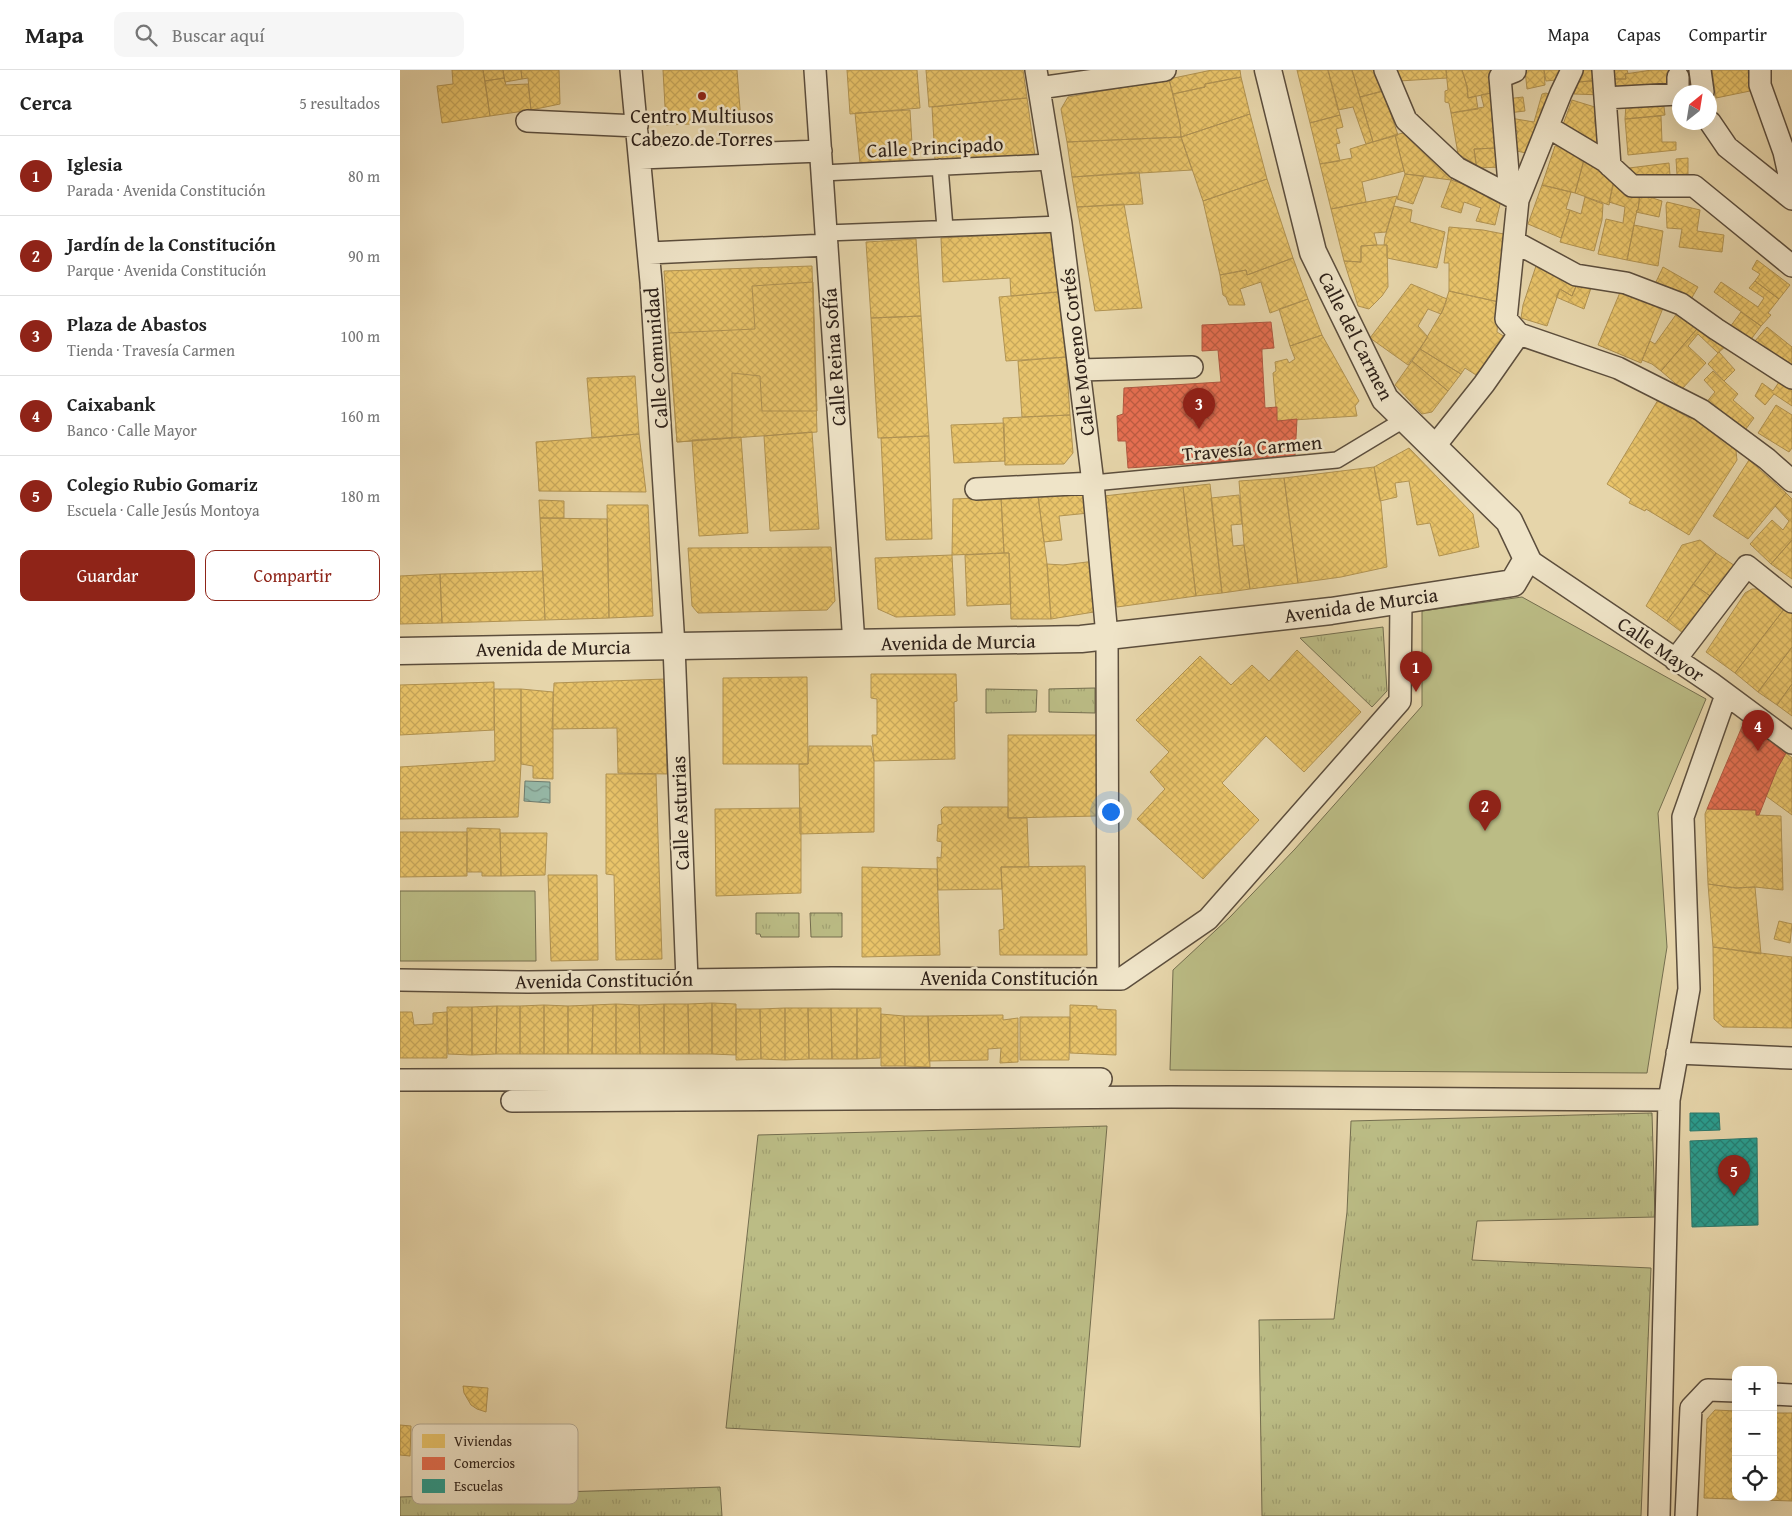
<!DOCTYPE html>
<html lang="es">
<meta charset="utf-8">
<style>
:root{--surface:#fff;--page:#f6f6f6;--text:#222;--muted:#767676;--line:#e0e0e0;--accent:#8f2418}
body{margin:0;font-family:"Gentium Book Plus",serif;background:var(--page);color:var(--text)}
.controls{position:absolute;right:15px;bottom:15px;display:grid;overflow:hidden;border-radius:10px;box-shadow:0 5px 20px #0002}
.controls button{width:45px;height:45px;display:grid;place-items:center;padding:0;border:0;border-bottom:1px solid var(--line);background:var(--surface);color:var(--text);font:25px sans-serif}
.compass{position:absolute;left:1272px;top:15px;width:45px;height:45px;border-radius:50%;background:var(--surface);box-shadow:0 5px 20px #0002;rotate:30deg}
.you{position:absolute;left:710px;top:741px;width:18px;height:18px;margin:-12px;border:4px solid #fff;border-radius:50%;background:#1a73e8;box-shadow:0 0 0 8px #1a73e833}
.badge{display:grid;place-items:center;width:32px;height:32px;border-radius:50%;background:var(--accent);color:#fff;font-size:16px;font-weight:700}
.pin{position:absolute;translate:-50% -41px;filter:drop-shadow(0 1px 2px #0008)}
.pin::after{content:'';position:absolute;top:26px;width:18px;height:15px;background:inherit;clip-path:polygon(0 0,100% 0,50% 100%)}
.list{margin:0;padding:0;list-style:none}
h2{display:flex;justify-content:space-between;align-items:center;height:65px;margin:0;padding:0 20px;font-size:21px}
h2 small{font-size:16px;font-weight:400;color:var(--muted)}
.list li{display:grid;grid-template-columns:32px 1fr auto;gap:15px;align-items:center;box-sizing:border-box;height:80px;padding:0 20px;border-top:1px solid var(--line)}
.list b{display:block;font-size:19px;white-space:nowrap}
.list p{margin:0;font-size:16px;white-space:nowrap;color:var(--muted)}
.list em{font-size:16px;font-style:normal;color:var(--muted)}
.actions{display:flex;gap:10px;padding:15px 20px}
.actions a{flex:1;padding:11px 0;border:1px solid var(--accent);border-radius:10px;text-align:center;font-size:18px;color:var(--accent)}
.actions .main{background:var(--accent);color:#fff}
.icon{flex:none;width:28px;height:28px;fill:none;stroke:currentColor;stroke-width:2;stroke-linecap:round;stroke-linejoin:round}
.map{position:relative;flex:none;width:1392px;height:1446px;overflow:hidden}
header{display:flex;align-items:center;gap:30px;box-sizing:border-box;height:70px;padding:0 25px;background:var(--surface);border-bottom:1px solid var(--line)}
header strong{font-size:24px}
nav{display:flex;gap:28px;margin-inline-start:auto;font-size:18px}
.search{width:350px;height:45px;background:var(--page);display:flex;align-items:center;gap:12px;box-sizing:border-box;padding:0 18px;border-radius:10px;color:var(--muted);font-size:19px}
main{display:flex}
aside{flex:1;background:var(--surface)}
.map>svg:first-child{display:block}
.grass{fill:url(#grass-tufts);stroke:#746e4f}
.green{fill:#bbbc85;stroke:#746e4f}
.water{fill:url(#water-waves);stroke:#6c7c6f}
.homes{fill:url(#homes-cross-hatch);stroke:#b19352}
.shops{fill:url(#shops-cross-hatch);stroke:#b05840}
.schools{fill:url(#schools-cross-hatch);stroke:#2b786c}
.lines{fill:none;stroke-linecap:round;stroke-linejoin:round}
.shore{stroke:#626d60;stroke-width:1}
.pedestrian-casing{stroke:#5c4e3d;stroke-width:18}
.minor-casing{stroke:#5c4e3d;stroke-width:24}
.tertiary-casing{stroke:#5c4e3d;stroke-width:29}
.pedestrian{stroke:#efe4c8;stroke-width:15}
.minor{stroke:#efe4c8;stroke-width:21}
.tertiary{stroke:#efe4c8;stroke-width:26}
.poi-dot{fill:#8f2418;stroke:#efe4c8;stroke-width:2}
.labels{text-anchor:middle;stroke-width:5;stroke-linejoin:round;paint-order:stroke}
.poi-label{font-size:20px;fill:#2e2119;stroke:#efe4c8}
.street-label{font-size:20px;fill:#2e2119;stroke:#efe4c8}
.key{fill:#efe4c8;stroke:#b5aa94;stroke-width:1}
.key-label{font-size:14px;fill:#2e2119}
</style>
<header>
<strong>Mapa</strong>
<div class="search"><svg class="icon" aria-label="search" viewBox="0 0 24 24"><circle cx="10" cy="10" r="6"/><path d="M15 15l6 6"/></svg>Buscar aquí</div>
<nav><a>Mapa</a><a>Capas</a><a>Compartir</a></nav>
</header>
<main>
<aside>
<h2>Cerca<small>5 resultados</small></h2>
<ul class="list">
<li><span class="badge">1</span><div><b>Iglesia</b><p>Parada · Avenida Constitución</p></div><em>80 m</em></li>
<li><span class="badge">2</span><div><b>Jardín de la Constitución</b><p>Parque · Avenida Constitución</p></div><em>90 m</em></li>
<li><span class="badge">3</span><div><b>Plaza de Abastos</b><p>Tienda · Travesía Carmen</p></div><em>100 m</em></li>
<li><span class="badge">4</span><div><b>Caixabank</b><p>Banco · Calle Mayor</p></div><em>160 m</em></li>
<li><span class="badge">5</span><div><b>Colegio Rubio Gomariz</b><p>Escuela · Calle Jesús Montoya</p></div><em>180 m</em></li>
</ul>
<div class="actions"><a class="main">Guardar</a><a>Compartir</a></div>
</aside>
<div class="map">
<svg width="1392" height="1446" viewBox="0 0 1392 1446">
<defs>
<pattern id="grass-tufts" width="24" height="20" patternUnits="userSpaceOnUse" patternTransform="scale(1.25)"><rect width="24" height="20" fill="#bbbc85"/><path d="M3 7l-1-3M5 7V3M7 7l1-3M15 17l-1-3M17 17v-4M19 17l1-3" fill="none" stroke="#a1a172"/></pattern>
<pattern id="water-waves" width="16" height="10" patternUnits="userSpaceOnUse" patternTransform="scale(1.25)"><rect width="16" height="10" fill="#96b9a8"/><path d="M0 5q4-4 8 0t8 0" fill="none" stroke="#7b9688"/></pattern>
<pattern id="homes-cross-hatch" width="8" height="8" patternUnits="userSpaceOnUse" patternTransform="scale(1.25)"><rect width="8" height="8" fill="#e9c46a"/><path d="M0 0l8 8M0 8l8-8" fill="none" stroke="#c8a85b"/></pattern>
<pattern id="shops-cross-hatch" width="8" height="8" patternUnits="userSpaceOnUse" patternTransform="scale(1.25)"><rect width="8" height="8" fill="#e76f51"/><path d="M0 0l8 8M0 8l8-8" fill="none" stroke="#bc5b42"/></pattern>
<pattern id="schools-cross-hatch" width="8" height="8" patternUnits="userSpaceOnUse" patternTransform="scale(1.25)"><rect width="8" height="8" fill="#2a9d8f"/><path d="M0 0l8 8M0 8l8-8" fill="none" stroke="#248074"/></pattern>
</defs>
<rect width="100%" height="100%" fill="#e6d5aa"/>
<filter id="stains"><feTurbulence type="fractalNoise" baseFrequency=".004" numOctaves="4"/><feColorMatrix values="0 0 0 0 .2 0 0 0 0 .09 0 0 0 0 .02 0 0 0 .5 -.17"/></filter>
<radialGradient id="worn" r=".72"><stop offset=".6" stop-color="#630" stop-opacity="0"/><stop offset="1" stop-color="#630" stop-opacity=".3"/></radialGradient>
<path class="grass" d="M983,557l4,64 -15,16 -72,-69z
M695,618v25l-46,-1v-23z
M586,619l51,1 -1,22 -50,1z
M356,843h43v24h-38l-1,-3h-4z
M410,843h32v24h-31z
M1252,1043l3,104 -178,4 -5,39 179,8 -10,248h-379l-3,-196 75,-1 13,-107 4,-91z
M707,1056l-27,321 -354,-19 32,-293z
M320,1417l2,29h-322v-19z"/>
<path class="green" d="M1122,527l184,102 -48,114 9,134 -20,126 -477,-3 3,-100 57,-53 65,-68 127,-143v-95z
M0,821h135l1,70h-136z"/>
<path class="water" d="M125,711l25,1v21l-26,-2z"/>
<path class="homes" d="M52,0h31l7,46 -48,7 -5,-37 16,-2z
M83,0h20l1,8 -19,3z
M103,0h18l1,9 -17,3z
M121,0h38l1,34 -29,6 -3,-32 -6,1z
M263,0h74l4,52 -75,3z
M447,0h70l3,38 -70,6z
M526,0h97l4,28 -98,9z
M812,0h28l1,7 -36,7v3l-32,7 -4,-15z
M897,0h31l12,45 -30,8z
M928,0h24l21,72 -7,2 -13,-37 -15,3z
M952,0h24l7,21 -23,6z
M995,0h51l1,8 -48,3z
M1046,0h16l5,16 1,12 8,-2 2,13 -27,4 -2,-10 -4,-1v-11l3,-1z
M1062,0h33l-4,23 -23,5 -1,-12z
M1125,0h19l1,15 -18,4z
M1144,0h20l1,9 -19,2z
M1184,0h17l1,10 -24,2z
M1208,0h19l1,3 -3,1 1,5h-18z
M1252,0h22l1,20 -67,3v-14h18l-1,-5z
M1281,0h15l3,22h-17z
M1312,0h36l2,21 -34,7z
M841,7l9,37 -69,23 -1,-12 -7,-31 32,-7v-3z
M104,8l2,7 22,-1 3,26 -41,6 -5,-35z
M769,9l11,46 1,12 -114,5 -6,-33 7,-12z
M1202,10l1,15 -29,-1 4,-12z
M983,21l15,44 -25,7 -13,-45z
M1091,23l3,8 -3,1 6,21v25l-23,1 2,16 -18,-11 -7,-41 33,-6 -3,-12z
M1146,23l10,4 -21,58 -23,-5 6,-19h-6l-2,-13 24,4 8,-28z
M1123,27l2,14 -17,2 -2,-14z
M627,28l8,58 -100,4 -3,-53z
M1263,29l2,16 -40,4 1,-14z
M1172,30l26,8 -4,15 10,3 2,24 -45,-20z
M510,40l3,51 -53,2 -5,-50z
M850,44l17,65 -64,22 -22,-64z
M940,45l3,12 -7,2 4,14 -4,1 4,17 -20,3 -10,-41z
M1261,46l1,26h14v8l-48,5 -3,-36z
M1011,61l44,45 -4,4 -46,-6 -10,-39z
M995,65l9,36 -42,11 4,20 -35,7 -11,-45 32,-6 -2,-9z
M781,67l11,33 -120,7 -5,-35z
M1161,75l24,11 -10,37 -33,-8 13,-39z
M1097,78l4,19 -24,1 -3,-19z
M1185,86l30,17 -6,32 -34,-12z
M1288,88v16l-11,1 -1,-16z
M1269,93l1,12 -41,1v-8z
M739,102l4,32 -66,3 -5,-30z
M1005,104l19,2 -11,28 -16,-5z
M867,109l26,79 -46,17 -1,-5 -26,5 -17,-74z
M1051,110l51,16 -7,29 -19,-4 5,-13 -17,-6 -3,11 -20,-6z
M1142,115l29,7 -5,17 4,1 -9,28 -33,-14z
M1213,115l27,9 -2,16h-1l-10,50 -29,-6 8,-35 17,4 2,-16 -16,-5z
M1240,124l22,7 -3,16 -23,-5 1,-2h1z
M997,126l-11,36 -12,1 3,12 -16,1v16l-17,-1 -13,-52z
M1185,127l18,7 -1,16 -8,31 -34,-9 10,-32 11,4z
M1267,132l33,8 -3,21 27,4 -2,17 -43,-5 3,-18 -15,-1 -1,-23z
M724,134l18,104 -47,3 -18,-104z
M994,136l18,4 -2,12 35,10 -8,36 -50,-10v-13h-3l1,-8z
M1234,155l29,6 -5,35 -31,-6z
M1049,157l34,3 31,6 -15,66 -50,-11v-28h-5z
M651,162l7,60 -47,4 -1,-18 -67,4 -2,-44z
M516,169l5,77 -50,2 -5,-76z
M977,175h10l1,42 -6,9 -13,13 -11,-3 -14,-45 17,1v-16z
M893,188l15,41 -38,14 -9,-31 -21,7 5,16h-16l-3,-8 -3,-2 -3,-20 26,-5 1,5z
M1138,190l41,19 -7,17 -12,-7 -13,37 -26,-8 2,-13z
M1357,190l33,25 -11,14 -24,-18 5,-7 -8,-5z
M412,196l5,166 -140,10 -13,-171z
M1263,197l35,20 -8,14 -35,-17z
M1179,209l13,6 -8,24 -28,-12 4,-8 12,7z
M1355,211l24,18 -11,14 3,2 -10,11 -47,-34 7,-10 37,25 6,-9 -15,-10z
M413,212l4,129h-55l-2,-35 -28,-3v65l-55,4 -8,-109 86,-4 -3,-43z
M1011,214l36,15 -6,15 -13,-5 -10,17 10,11 -20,28 -38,-27z
M1221,220l44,13 -24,60 -43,-18z
M1049,221l50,11 -2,30 13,8 -26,40 -19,-12 -4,6 -41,-25 23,-39z
M658,222l8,65 -60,4 -7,-64z
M908,229l14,36 -32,11 -11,-37z
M1280,239l22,14 -41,48 -9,-7 -10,-4 8,-19 5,3z
M1341,242l20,14 -12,16 -19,-15z
M521,246l8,120 -51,2 -7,-120z
M1302,253l25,22 -9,8 -20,-19 -10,12 18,17 -24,26 -21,-18z
M1367,257l25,20v23l-37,-29z
M922,265l37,66 -4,5 2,10 -80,5 -4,-48 3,-2 -1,-9 12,-3 2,4 6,-4 -5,-13z
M1020,279l41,25 -13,17 -36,-30z
M1319,282l16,18 -11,11 -16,-17z
M666,287l4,58 -48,2 -4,-56z
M1012,291l36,30 -16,21 -10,2 -27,-29z
M1313,301l25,23 -5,6 21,18 -11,15 -38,-29 10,-12 -11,-12z
M235,306l4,58 -47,4 -5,-60z
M1381,309l11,7v20l-18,-12 -9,11 -10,-9 7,-13 11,8z
M1258,330l31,18 5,-4 13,6 -2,7 33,21 -2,3 1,9 -48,75 -43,-26 -1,2 -16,-8 2,-4 -24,-15z
M1376,335l16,10v33l-3,4 -31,-19z
M670,345l3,38 -9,11 -59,1 -2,-47z
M604,353l1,38 -51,2 -3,-38z
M412,362l7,97 -49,2 -6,-95z
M239,364l7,58 -107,-1 -3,-49z
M529,366l3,103 -46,1 -5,-102z
M341,367l7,96 -49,3 -7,-96z
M1009,378l64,66 6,33 -40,9 -9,-33 -13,2 -8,-44 -14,2 2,14 -17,4 -6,-34z
M1349,390l37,33 -38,46 -35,-23z
M974,397l7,36 6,64 -46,10 -43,6 -14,-105z
M884,408l14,105 -48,6 -6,-44 -5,-64z
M810,414l12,109 -26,3 -13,-109z
M783,417l13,109 -79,11 -13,-111z
M1386,423l6,6v41l-21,24 -21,-20 22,-24 11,10 6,-9 -14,-15z
M687,424l2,19 -30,3 3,24 -18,2 -6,-46z
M839,425l3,29 -11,1 2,21 11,-1 6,44 -28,4 -11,-95z
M638,426l9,68 4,55h-40l-2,-66h-5l-3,-56z
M601,427l3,56 -52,2 1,-56z
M139,430l25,1v17h-24z
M207,435h41l5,111 -44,2z
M140,448l67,1 2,99 -64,2z
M1300,470l16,13 -49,68 -21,-15 36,-61z
M1392,470v39l-21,-15z
M431,477l4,54 -8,9 -129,3 -6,-7 -4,-58z
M604,483h5l2,51 -44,2 -2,-51z
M1316,483l22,15 -22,32 -23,-16z
M552,485l3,60 -59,2 -18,-8 -3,-51z
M695,491l5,50 -49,8 -4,-55 16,1z
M143,501l2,49 -103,3 -2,-49z
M40,504l2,49 -42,1v-48z
M1293,514l23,16 -25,39 -24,-18z
M1352,519h10l26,15 -53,69 -29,-21 39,-59z
M1388,534l4,4v39l-34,45 -23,-19z
M1392,577v37l-15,21 -19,-13z
M897,580l64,62 -57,60 -38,-36 -44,47 37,37 -56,59 -66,-60 28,-30 -15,-17 19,-20 -33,-32 64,-64 31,29 21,-20 17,16z
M471,604h85l1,27 -3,1 1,57 -81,2 -2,-26h5v-36l-6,-1z
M407,607l1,87h-85v-86z
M265,609l2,95 -49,-1 -1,-45 -65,1 2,-46z
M94,612v48l-94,5v-50z
M1392,614v32l-15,-11z
M94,619h27v75l-3,53 -118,2v-52l95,-6z
M121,619l32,3v87l-20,-1v-12l-12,-2z
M608,665h90l-1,81 -89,2z
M409,676h62l3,15v71l-74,2 -1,-70h9z
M1386,683l6,5v57l-26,-19 11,-27z
M206,704h50l6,185 -46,1 -2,-85 -8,-1z
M544,737h64v11h19l2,49h-28l1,22 -64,1 -1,-33 4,1 1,-16 -5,-1 1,-16 4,-1 -1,-14z
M401,738v85l-85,3 -1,-87z
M1307,739l49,1v5l25,1 2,74 -28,-3 -19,1 -28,-4 -3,-70z
M67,758l33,1 1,47h-19v-4h-15z
M0,762h67v44l-67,1z
M100,763h47l-2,42 -44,1z
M685,796l2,89h-87l-1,-25 5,-1 -3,-62z
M462,797l75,2 3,86 -78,2z
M148,805h49l1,85 -47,1z
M1308,814l28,4 19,-1 6,67 -48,-7z
M1379,851l13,3 -2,19 -16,-4z
M1313,877l79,10v71l-69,-1 -9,-8z
M312,933l24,1v51l-24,-1z
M312,933v51h-23l-1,-50z
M216,934l23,1 1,49h-24z
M216,934v50h-24l1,-49z
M264,934h24l1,50h-25z
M264,934v50h-24l-1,-49z
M144,935l24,1v48h-24z
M144,935v49h-24v-48z
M193,935l-1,49h-24v-48z
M670,935l27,1v3l19,1v45l-46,-2z
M97,936h23v48h-24z
M97,936l-1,48 -24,1v-48z
M47,937h25v48l-24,-1z
M385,938h23l1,51 -24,1z
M385,938v52l-24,-1 -1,-50z
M408,938h23l1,51h-23z
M431,938h26v51h-25z
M457,938h24l-1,50 -23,1z
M336,939h24l1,50 -25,1z
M0,942h12l2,13 19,-1v-11l14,-1v46h-47z
M481,944l23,2 1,50h-24z
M603,945v5l15,-2v44l-18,1 1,-15 -13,1v11l-59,1 -1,-45z
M504,946h24l2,51 -25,-1z
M620,947h50l-1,43h-49z
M63,1316l25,2 -2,24 -9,-3 -6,-4 -7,-12z
M1315,1340l21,1v86h37v-84h19v88l-88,-3 3,-79z
M0,1355l11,1 -1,30 -10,-1z"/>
<path class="shops" d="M871,252l3,26 -12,1v5l3,54 12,-1v14l20,-2 -2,38 -167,11 -2,-27h-8l-1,-25 6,-2 1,-26 97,-6 -3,-32 -16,1v-26z
M1344,652l42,31 -9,16 -18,46h-3v-5l-49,-1z"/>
<path class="schools" d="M1290,1043h29l1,17 -30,1z
M1357,1068l1,87 -66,2 -2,-86z"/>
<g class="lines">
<path class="shore" d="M56,1379l31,1 2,6 -3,6 -31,-2 -2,-2v-7z"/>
<defs>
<path id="pedestrian" d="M540,97l5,61
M422,103l229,-11
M426,163l235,-9
M693,413l244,-23 68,-41"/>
<path id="minor" d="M231,0l20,212 23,364 13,334
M415,0l39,574
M636,0l25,154 32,259 14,153 1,342
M985,0l21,50 51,48 61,32 -12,119 13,15 99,34 83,42 66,49 25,22
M1203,0l7,96
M1300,0l3,22
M1360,0v15l24,67 8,36
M639,18l126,-18
M1205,28l73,-4v-17
M127,51l110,5
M1310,52l17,25 65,52
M1148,57l57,34 27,25h62l98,80
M240,88l181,-7
M1110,126l-10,-119 15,-6
M1118,130l43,-107 11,-23
M1115,172l61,33 50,8 55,21 35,25 76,49
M249,183l178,-8
M679,300l113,-3
M1034,377l50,-63 35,-50
M576,419l117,-6
M1127,489l184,124 81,60
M1275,590l72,-94 45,36
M0,910l128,2 304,-4 289,1 87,-60 192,-218 1,-101
M1277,983l115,5
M0,1010l701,-1
M112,1031l659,-4 498,3
M1373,1324l19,1
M1259,1446l10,-416 20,-111 -6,-172 43,-122
M1286,1446l5,-108 17,-18 28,1"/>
<path id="tertiary" d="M0,581l681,-12 250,-28 182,-28 14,-24 -18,-38 -124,-122 -72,-147 -45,-182"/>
</defs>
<use href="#pedestrian" class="pedestrian-casing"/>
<use href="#minor" class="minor-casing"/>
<use href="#tertiary" class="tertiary-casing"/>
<use href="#pedestrian" class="pedestrian"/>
<use href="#minor" class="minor"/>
<use href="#tertiary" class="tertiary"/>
</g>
<circle class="poi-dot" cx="302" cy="26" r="5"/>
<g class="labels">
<g class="poi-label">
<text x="302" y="53">Centro Multiusos<tspan x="302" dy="23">Cabezo de Torres</tspan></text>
</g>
<g class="street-label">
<text transform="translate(535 77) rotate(-3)" y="7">Calle Principado</text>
<text transform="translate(956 266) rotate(63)" y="7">Calle del Carmen</text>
<text transform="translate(677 282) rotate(-97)" y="7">Calle Moreno Cortés</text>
<text transform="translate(434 287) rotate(-94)" y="7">Calle Reina Sofía</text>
<text transform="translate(256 288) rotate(-94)" y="7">Calle Comunidad</text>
<text transform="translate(852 378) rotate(-5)" y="7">Travesía Carmen</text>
<text transform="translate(961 535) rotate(-8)" y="7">Avenida de Murcia</text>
<text transform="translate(558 572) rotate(-1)" y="7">Avenida de Murcia</text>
<text transform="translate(153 578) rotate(-1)" y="7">Avenida de Murcia</text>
<text transform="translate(1261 579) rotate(34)" y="7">Calle Mayor</text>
<text transform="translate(280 743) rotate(-92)" y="7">Calle Asturias</text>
<text x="609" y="915">Avenida Constitución</text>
<text transform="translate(204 910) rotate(-1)" y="7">Avenida Constitución</text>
</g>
</g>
<rect x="12" y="1354" width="166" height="80" rx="8" class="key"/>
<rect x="22" y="1364" width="23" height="14" fill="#e9c46a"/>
<rect x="22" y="1387" width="23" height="13" fill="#e76f51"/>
<rect x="22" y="1409" width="23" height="14" fill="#2a9d8f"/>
<g class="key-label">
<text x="54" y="1376">Viviendas</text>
<text x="54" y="1398">Comercios</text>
<text x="54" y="1421">Escuelas</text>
</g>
<rect width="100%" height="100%" filter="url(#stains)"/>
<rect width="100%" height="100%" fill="url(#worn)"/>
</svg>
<div class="controls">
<button>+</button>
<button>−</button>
<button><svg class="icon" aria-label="locate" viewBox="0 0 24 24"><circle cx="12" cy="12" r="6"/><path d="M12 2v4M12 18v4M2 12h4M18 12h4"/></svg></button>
</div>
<svg class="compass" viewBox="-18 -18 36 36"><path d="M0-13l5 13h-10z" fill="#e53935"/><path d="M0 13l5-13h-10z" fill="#767676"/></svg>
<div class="you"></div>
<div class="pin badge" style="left:1016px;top:622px">1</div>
<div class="pin badge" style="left:1085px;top:761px">2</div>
<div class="pin badge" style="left:799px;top:359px">3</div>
<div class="pin badge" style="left:1358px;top:681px">4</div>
<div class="pin badge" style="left:1334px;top:1126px">5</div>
</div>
</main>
